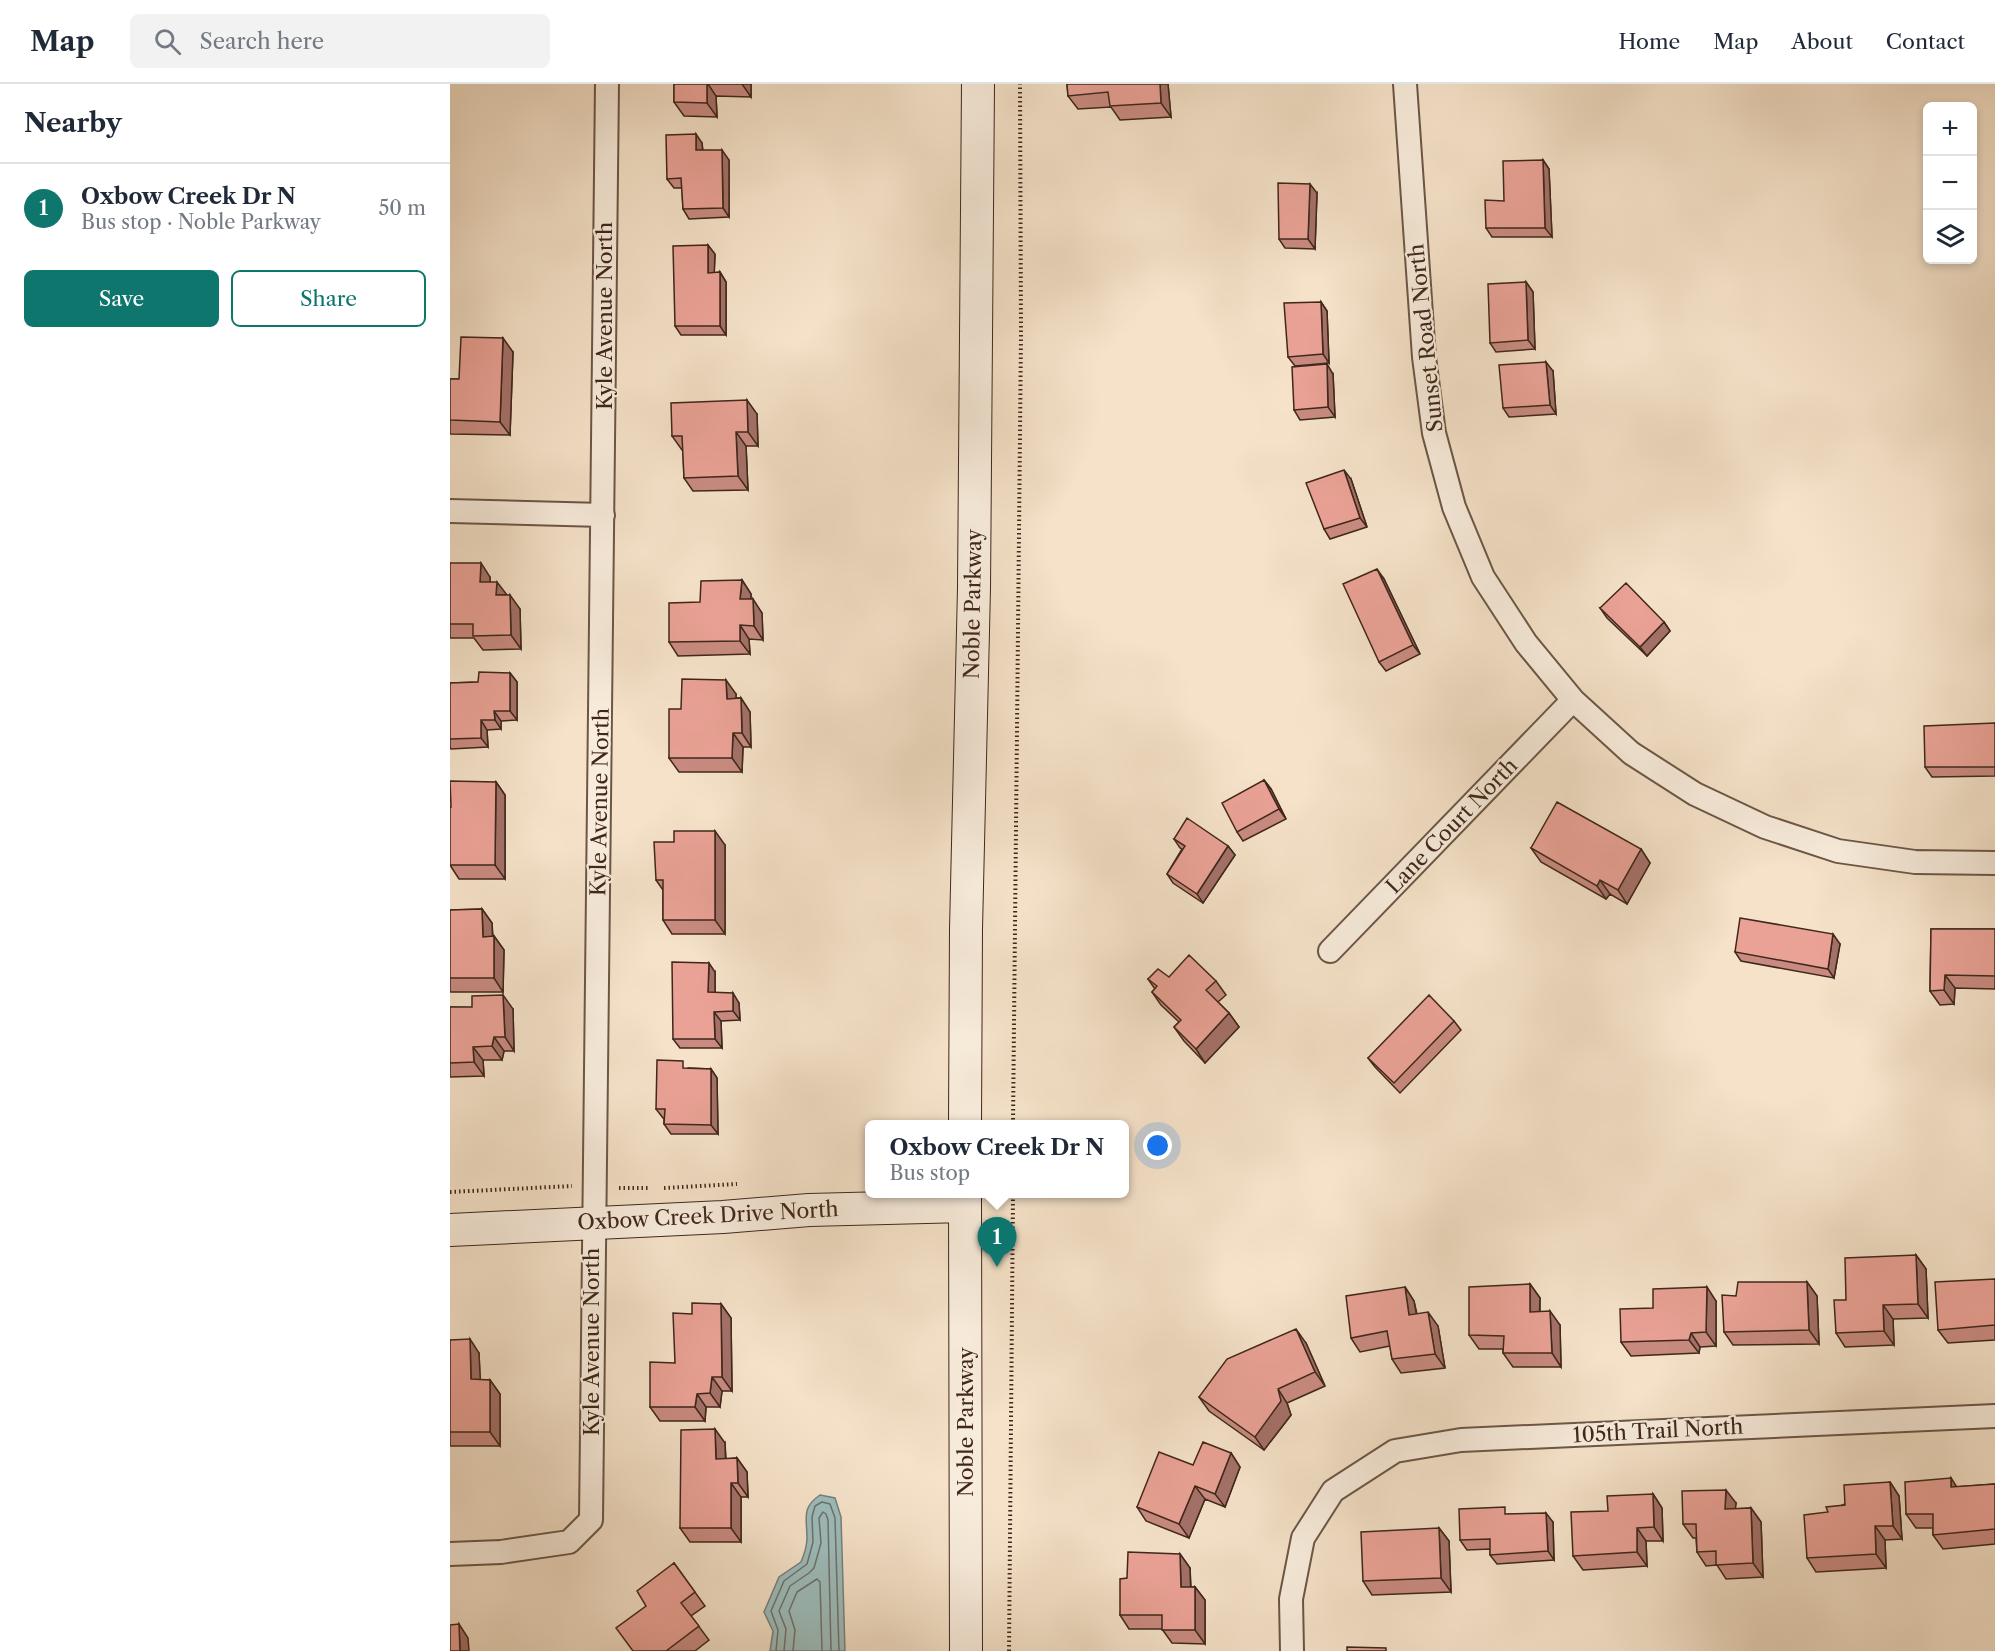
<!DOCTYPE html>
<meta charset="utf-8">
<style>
:root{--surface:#fff;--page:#f2f2f3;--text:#1f2937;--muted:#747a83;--line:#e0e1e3;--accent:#0f766e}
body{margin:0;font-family:"Libre Caslon Text",serif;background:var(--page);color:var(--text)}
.controls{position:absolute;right:18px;top:18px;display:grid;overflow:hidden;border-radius:9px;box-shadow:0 3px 9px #0003}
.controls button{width:54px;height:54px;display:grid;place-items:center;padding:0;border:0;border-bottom:2px solid var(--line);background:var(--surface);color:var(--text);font:30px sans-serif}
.you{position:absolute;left:708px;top:1062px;width:21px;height:21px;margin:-15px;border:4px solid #fff;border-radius:50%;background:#1a73e8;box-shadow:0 0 0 9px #1a73e833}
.badge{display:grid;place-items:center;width:39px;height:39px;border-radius:50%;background:var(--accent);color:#fff;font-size:20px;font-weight:700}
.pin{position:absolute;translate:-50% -50px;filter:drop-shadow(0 2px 3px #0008)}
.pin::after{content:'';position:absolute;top:32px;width:21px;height:18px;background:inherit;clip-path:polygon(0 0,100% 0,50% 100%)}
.popup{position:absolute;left:415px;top:1036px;width:264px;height:78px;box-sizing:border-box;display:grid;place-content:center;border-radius:9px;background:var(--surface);filter:drop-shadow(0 2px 4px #0005);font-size:20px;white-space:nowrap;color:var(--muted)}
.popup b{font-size:22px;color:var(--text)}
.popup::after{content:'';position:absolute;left:50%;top:100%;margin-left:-12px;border:12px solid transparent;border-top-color:var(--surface)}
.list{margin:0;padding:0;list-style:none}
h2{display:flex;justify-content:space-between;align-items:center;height:78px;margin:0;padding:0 24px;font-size:26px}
h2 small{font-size:20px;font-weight:400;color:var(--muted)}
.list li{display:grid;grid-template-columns:39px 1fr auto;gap:18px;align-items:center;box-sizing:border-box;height:90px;padding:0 24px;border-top:2px solid var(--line)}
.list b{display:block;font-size:22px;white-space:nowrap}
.list p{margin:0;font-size:20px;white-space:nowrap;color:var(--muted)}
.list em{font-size:20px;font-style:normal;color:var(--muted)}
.actions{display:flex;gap:12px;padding:18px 24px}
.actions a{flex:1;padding:14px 0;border:2px solid var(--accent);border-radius:9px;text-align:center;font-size:21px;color:var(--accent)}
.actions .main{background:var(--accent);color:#fff}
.icon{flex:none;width:33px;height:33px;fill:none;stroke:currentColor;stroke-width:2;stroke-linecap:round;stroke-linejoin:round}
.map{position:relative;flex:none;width:1545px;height:1567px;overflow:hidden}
header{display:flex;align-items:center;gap:36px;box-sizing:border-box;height:84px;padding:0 30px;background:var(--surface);border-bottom:2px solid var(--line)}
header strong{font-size:28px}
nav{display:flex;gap:33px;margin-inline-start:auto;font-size:21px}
.search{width:420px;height:54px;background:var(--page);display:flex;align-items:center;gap:15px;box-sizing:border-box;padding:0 21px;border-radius:9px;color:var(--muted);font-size:22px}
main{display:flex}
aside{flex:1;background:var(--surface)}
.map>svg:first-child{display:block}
.water{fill:#9dbdbc;stroke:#77817c;stroke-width:1.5}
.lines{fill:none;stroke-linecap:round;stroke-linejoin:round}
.shore{stroke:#6e726c;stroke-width:1.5}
.street-casing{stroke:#6c5646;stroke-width:26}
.secondary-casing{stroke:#3f271b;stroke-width:34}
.path{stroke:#3f271b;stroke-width:4;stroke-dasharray:1.5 3;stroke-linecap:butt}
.street{stroke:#f8ecdc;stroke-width:22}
.secondary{stroke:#f8ecdc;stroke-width:32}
.wall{fill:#c98b81;stroke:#3f271b;stroke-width:1.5}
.shaded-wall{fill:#a47169;stroke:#3f271b;stroke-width:1.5}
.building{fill:#eaa296;stroke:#3f271b;stroke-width:1.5}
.labels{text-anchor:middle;stroke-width:4.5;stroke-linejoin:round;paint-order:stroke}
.street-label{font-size:21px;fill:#3f271b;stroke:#f8ecdc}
</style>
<header>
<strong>Map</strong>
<div class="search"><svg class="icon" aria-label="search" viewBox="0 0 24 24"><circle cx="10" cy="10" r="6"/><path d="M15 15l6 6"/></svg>Search here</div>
<nav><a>Home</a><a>Map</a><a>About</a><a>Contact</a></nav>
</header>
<main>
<aside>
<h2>Nearby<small></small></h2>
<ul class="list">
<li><span class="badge">1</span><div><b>Oxbow Creek Dr N</b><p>Bus stop · Noble Parkway</p></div><em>50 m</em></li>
</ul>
<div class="actions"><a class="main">Save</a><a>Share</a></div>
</aside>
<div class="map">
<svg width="1545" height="1567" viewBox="0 0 1545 1567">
<rect width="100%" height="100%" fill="#f5e2c9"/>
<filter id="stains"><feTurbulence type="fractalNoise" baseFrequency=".00333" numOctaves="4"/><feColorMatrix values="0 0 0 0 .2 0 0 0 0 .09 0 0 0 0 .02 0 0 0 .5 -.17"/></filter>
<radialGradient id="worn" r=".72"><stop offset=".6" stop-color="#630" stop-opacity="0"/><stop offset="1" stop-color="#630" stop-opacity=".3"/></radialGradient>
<path class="water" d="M370,1411l15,3 6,19 4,134h-75l3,-20 -9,-19 15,-35 22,-15c3,-7 6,-16 6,-24 0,-20 -6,-30 13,-43z"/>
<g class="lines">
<path class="shore" d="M326,1567l2,-21 -7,-19 13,-30 23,-17 6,-22 -1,-25 3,-11 7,-4 8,2 5,14 4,133
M334,1567l2,-22 -7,-18 11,-25 19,-13 5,-5 7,-25 -2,-25 4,-6 3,2 2,6 3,131
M343,1567l2,-21 -6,-19 8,-19 20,-13 3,3 2,69"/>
<defs>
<path id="street" d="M955,0l19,273 10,76 20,74 29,70 43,66 47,57 58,53 64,41 70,33 73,24 77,11 80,1
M0,427l153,4
M880,867l243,-251
M0,1470l51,-2 68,-10 22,-22 16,-1436
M842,1567l-1,-52 12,-61 30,-47 62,-40 66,-11 534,-24"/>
<path id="secondary" d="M515,1040l1,-195 8,-341 4,-504
M515,1110l1,457
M0,1146l273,-13 86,-7 156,-4"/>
</defs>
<use href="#street" class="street-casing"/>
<use href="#secondary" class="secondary-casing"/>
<path class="path" d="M563,1040l8,-790 -1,-250
M169,1104h31
M214,1104l73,-4
M0,1108l122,-6
M559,1567l4,-457"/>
<use href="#street" class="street"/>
<use href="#secondary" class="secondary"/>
</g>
<path class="wall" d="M224,0h77v13l-35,-1 1,21 -33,-1 -10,-14z
M617,0h101l3,33 -51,3 -9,-13 -33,2 -10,-13z
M252,59l1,7 26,10v57l-40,2 -6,-10 -1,-21h-8l-7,-9z
M1093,76l6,9 3,68h-60l-6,-9 18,-27z
M867,109l-2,56 -30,-1 -6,-9z
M265,170l-1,19 6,-1 6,10v53h-45l-6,-9z
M1076,198l7,10 2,57 -39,3 -6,-9z
M871,218l6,9 2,52 -34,3 -7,-9z
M63,268l-3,83 -60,-1v-55h9z
M1103,287l3,43 -47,3 -6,-9z
M883,290l2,43 -35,3 -6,-10z
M307,330l1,32h-12l2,44 -55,1 -9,-13 -1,-28h-1l-10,-14z
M901,395l16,48 -37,12 -6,-10z
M0,479l40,14v5l17,13 13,14 1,40 -38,1 -9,-12h-24z
M934,495l36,75 -34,17 -7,-9z
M292,496l9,14v5l11,14 1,27 -14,-1 1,15 -72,2 -9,-14z
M1150,524l64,14 6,9 -23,25 -40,-38z
M60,589l7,9v38l-16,1v8l-14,1 1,17 -37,2 -1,-2v-64l28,-1z
M286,610v4h5l9,14 1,35h-8l-1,25h-63l-10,-14 12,-49z
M1545,639v53l-63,1 -7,-10z
M814,696l7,9 15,30 -43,22 -6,-9z
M46,698l9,13v84h-46l-9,-14 1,-58z
M724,755l54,7 7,9 -32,48 -30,-20 -6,-9 15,-25 -2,-1z
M275,761v89h-53l-9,-14v-30l-7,-10z
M1081,764l110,1 9,14 -23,41 -17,-10 -4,5 -65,-37z
M32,825l10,14 1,14 1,-1 10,14 -1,42h-53v-82z
M1481,845h64v60l-40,-1 -1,16 -14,1 -10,-14z
M1390,860l-6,34 -93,-17 -6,-9z
M265,888v21l24,10 1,17 -19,1 1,27h-42l-7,-9z
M719,893l47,4 10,14 -8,7 11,11 10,14 -34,36 -21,-22 -10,-14 5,-5 -18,-17 -9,-13 3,-3 -7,-10z
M0,923l63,2 1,42h-10l-2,9h-19l1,16 -34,1z
M1004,937l7,9 -61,63 -25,-26 -7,-9z
M238,984l23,1 6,9 1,56h-47l-7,-10v-6h-1l-7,-9z
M1466,1171l10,14 2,49 -35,1 1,26 -49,2 -9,-14 10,-33z
M1545,1195v61l-47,3 -10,-13z
M1357,1198l10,14 2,48 -86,1 -9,-13 12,-36z
M1080,1200l10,14v14l20,13 1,42h-48l-10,-14v-4h-24l-10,-14z
M955,1203l9,14 3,13 21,12 7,42 -44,5 -9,-14 -2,-13 -30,6 -9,-14z
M1266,1217v45l-16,1 -1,6 -68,3 -10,-14 32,-34z
M271,1220l10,14 1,73h-10l-2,16h-14l-1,14h-45l-10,-14 25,-44 17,-49z
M0,1256l29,13 1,27h10l10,14v52h-50z
M856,1259l19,43 -38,17 4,12 -27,35 -55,-39 -10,-14z
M275,1359l1,16 11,-1 10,14 1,25h-7v45h-51l-10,-14z
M781,1369l9,14 -15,40 -20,-8 -16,39 -43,-17 -9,-14 56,-42z
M1501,1394l5,9 39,-3v60l-52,5 -10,-14v-7h-17l-10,-14z
M1440,1398l9,14 3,43 -17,1 1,28 -70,4 -9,-14 21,-46z
M1203,1410l9,14 1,33h-17l1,25 -64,4 -10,-14z
M1286,1419l-1,6 16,-1 10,14 2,55 -37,2 -9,-14 -11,1 -9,-14 -1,-14h-3l-10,-14z
M1059,1430l44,8 1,38 -57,4 -7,-9v-6l-23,1 -7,-10z
M989,1444l10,13 2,51 -79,3 -9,-14z
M730,1470l10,14 1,19h4l10,13v44l-33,-1 -10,-14h-33l-9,-14 7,-37z
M224,1479l31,43 -14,10 18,24 -14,11h-62l13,-45z"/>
<path class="shaded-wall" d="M257,0h1l8,12 1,21 -10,-14z
M292,0h9v13z
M710,0h8l3,33 -10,-14z
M246,50l6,9 1,16 -7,-9z
M272,66l7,10v57l-6,-9z
M1093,76l6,9 3,68 -7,-9z
M860,100l7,9 -2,56 -7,-10z
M258,161l7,9 -1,28 -6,-9z
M270,188l6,10v53l-6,-9z
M1076,198l7,10 2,57 -7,-9z
M871,218l6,9 2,52 -6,-9z
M53,254l10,14 -3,83 -10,-13z
M1096,278l7,9 3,43 -6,-9z
M877,280l6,10 2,43 -7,-10z
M297,316l10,14 1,32 -10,-14z
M286,348l10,14 2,44 -10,-14z
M894,386l7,9 16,48 -7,-9z
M31,479l9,14v19l-10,-14z
M927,485l7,10 36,75 -7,-9z
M292,496l9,14 -1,19 -10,-14z
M47,498l10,13h-11z
M60,511l10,14 1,40 -10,-14z
M303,515l9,14 1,27 -9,-14z
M1214,538l6,9 -23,25 -7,-9z
M290,541l9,14 1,15 -10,-13z
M60,589l7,9v38l-7,-9z
M276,596l10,14v18l-9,-13z
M291,614l9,14 1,35 -9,-14z
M44,627l7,10v8l-6,-9z
M31,636l6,10 1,17 -7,-9z
M283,649l10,14 -1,25 -10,-14z
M814,696l7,9 15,30 -7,-10z
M46,698l9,13v84l-10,-14z
M265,747l10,14v89l-10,-14z
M778,762l7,9 -32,48 -6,-9z
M1191,765l9,14 -23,41 -9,-14z
M1150,796l10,14 -4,5 -9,-13z
M32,825l10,14 1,28 -10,-14z
M1383,850l7,10 -6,34 -6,-9z
M44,852l10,14 -1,42 -9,-14z
M259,879l6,9v30l-7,-10z
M1495,891l10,13 -1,16 -10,-14z
M283,909l6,10 1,17 -7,-9z
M53,911l10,14 1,42 -9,-14z
M264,928l7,9 1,27 -7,-9z
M779,929l10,14 -34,36 -9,-14z
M44,953l10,14 -2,9 -10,-14z
M23,963l10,13 1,16 -10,-14z
M261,985l6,9 1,56 -7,-9z
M1466,1171l10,14 2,49 -10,-14z
M1357,1198l10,14 2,48 -10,-14z
M1080,1200l10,14 -1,28 -9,-14z
M955,1203l9,14 5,28 -10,-14z
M1257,1203l9,14v45l-10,-14z
M271,1220l10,14 1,73 -10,-14z
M1433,1221l10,14 1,26 -10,-14z
M1100,1227l10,14 1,42 -9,-14z
M978,1228l10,14 7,42 -10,-14z
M846,1245l10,14 19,43 -10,-14z
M1241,1249l9,14 -1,6 -10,-13z
M20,1255l9,14 2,40 -10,-14z
M262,1293l10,14 -2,16 -10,-14z
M40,1296l10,14v52l-10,-14z
M828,1305l9,14 4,12 -27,35 -9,-13z
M247,1310l9,13 -1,14 -10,-14z
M265,1345l10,14 1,30 -10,-14z
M781,1369l9,14 -15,40 -10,-13z
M287,1374l10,14 1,25 -10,-14z
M1501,1394l9,14 -9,-5z
M1440,1398l9,14 3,43 -9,-13z
M281,1399l10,14v45l-10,-14z
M745,1402l10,13 -16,39 -10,-14z
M1276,1406l10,13 -2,20 -9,-14z
M1203,1410l9,14 1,33 -9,-14z
M1301,1424l10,14 2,55 -10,-14z
M1096,1429l7,9 1,38 -6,-9z
M1425,1442l10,14 1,28 -10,-14z
M989,1444l10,13 2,51 -10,-14z
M1187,1444l9,13 1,25 -10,-14z
M730,1470l10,14 1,33 -10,-14z
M745,1503l10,13v44l-10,-14z
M9,1540l9,14 1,13h-9z"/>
<path class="building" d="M224,0h33v19l-33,-1z
M617,0h93l1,19 -51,3 -2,-14 -40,4z
M246,50v16h26l1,58 -40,1 -2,-31 -14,1 -1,-44z
M1093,76l2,68h-59l-1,-28 19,1 -1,-40z
M828,99l32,1 -2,55h-29z
M258,161v28l12,-1v54h-45l-2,-80z
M1076,198l2,58 -38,3 -2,-59z
M871,218l2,52 -35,3 -4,-54z
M11,253l42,1 -3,84 -50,-2v-41h9z
M1096,278l4,43 -47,3 -4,-43z
M877,280l1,43 -34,3 -2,-43z
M297,316l1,32h-12l2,44 -54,2 -2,-42h-10l-1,-33z
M894,386l16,48 -36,11 -18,-46z
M0,479h31l-1,19h17l-1,13h14l1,40 -38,1v-12h-23z
M927,485l36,76 -34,17 -36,-78z
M292,496l-2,19h13l1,27 -14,-1v16l-71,1v-39l31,-1 1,-21z
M1176,499l38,39 -24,25 -40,-39z
M29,588l31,1v38h-16l1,9h-14v18l-31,1v-56l28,-1z
M232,595l44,1 1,19 14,-1 1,35h-9l-1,25h-63v-49h12z
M1545,639v44h-70l-1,-41z
M814,696l15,29 -42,23 -15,-29z
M0,697l46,1 -1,83h-45v-58h1z
M1107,718l84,47 -23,41 -18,-10 -3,6 -66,-38z
M737,734l41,28 -31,48 -30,-20 18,-28 -11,-7z
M224,747h41v89h-52v-40h-7l-2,-38h20z
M32,825l1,28 11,-1v42h-44v-68z
M1290,834l93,16 -5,35 -93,-17z
M1481,845h64v47l-50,-1 -1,15 -14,1z
M739,871l27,26 -10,9 23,23 -33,36 -22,-22 7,-7 -29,-28 5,-6 -9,-7 10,-10 11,8z
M222,878l37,1 -1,29 25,1v18l-19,1 1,27h-42z
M53,911l2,42h-11l-2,9 -19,1 1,15 -24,1v-56h22v-11z
M979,911l25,26 -60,62 -26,-25z
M207,976l26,1v7l28,1v56l-47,-1 1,-15h-9z
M1466,1171l2,49 -35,1 1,26 -48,2 -2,-33h12l-1,-42z
M1545,1195v46l-57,5 -3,-48z
M1288,1198h69l2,48 -85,2 -2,-37 14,1z
M1080,1200v28l20,-1 2,42h-49l1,-17 -35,-1v-48z
M955,1203l4,28 19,-3 7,42 -43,5 -5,-28 -36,7 -5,-42z
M1257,1203l-1,45 -15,1 -2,7 -68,2 -1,-33 33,-1v-19z
M242,1219l29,1 1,73h-10l-2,16 -13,1 -2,13h-45v-45l25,1 -2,-50 19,1z
M846,1245l19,43 -37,17 3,12 -26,36 -56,-40 28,-38z
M20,1255l1,40 19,1v52h-40v-92z
M265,1345l1,30 21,-1 1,25h-7v45h-51l1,-98z
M753,1358l28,11 -16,41 -20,-8 -16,38 -42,-17 22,-55 34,13z
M1501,1394v9l44,-3v45l-62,6v-21h-27l-1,-32z
M1440,1398l3,44h-18l1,28 -69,4 -3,-43 24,-3 -2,-5 19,-2 -1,-20z
M1276,1406l-1,19 26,-1 2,55 -37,2v-14l-19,1 -1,-28h-13l-1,-33z
M1203,1410l1,33 -17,1v24l-64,4 -2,-44 37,-1 -1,-15z
M1055,1423v7l41,-1 2,38 -58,4v-16l-30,1 -1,-31z
M989,1444l2,50 -78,3 -2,-49z
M678,1468l52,2 1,33h14v43h-33v-15h-42v-36l7,-1z
M224,1479l21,29 -14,11 18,23 -33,25h-33l-17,-23 30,-22 -9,-15z
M9,1540l1,27h-10v-26z
M897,1563l39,1v3h-39z"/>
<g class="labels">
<g class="street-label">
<text transform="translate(155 232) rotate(-90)" y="7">Kyle Avenue North</text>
<text transform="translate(976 254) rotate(-96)" y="7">Sunset Road North</text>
<text transform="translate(523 520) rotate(-89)" y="7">Noble Parkway</text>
<text transform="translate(150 718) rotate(-89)" y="7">Kyle Avenue North</text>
<text transform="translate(1002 742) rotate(-46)" y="7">Lane Court North</text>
<text transform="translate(258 1132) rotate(-3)" y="7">Oxbow Creek Drive North</text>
<text transform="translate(142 1258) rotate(-90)" y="7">Kyle Avenue North</text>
<text transform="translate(516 1338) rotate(-90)" y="7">Noble Parkway</text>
<text transform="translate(1208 1347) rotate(-3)" y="7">105th Trail North</text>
</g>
</g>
<rect width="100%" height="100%" filter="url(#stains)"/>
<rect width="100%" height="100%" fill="url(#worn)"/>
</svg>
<div class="controls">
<button>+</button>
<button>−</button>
<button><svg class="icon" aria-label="layers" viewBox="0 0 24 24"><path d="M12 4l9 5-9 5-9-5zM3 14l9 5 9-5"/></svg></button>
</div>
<div class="you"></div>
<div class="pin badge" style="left:547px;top:1183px">1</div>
<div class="popup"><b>Oxbow Creek Dr N</b>Bus stop</div>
</div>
</main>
